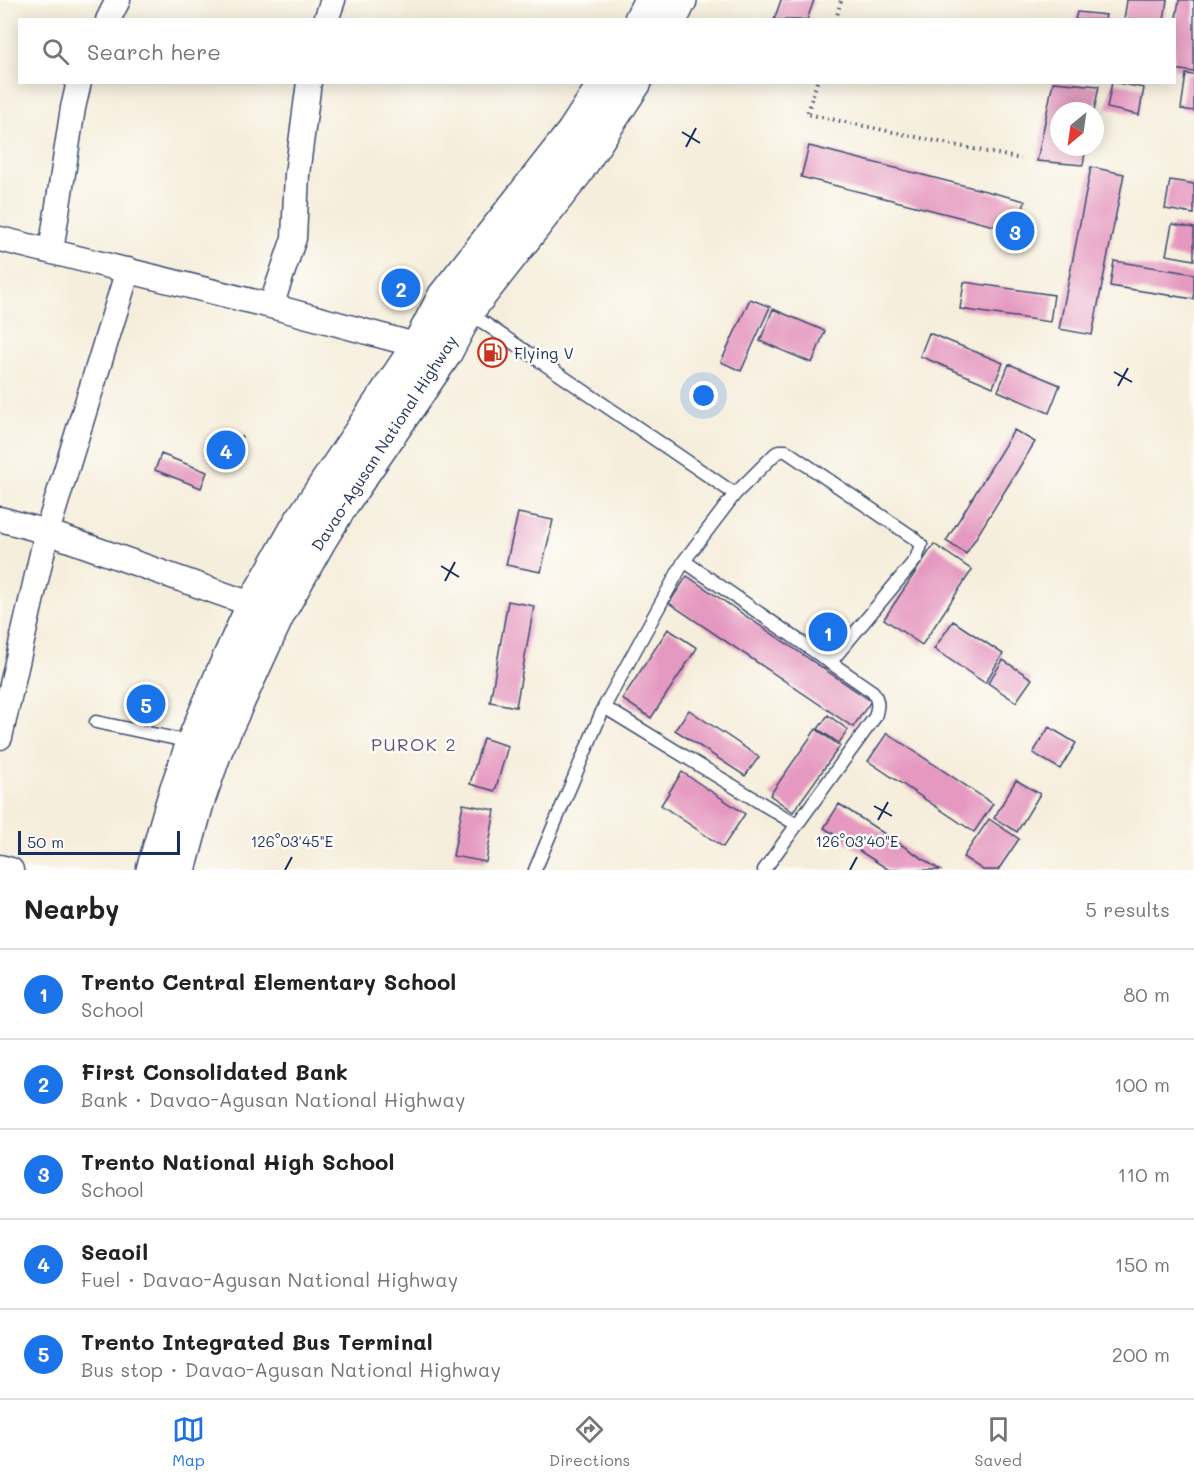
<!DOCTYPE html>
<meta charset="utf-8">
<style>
:root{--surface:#fff;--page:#f6f6f6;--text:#222;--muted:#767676;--line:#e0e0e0;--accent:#1a73e8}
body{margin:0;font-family:Mali,sans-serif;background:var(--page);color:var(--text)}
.compass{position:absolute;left:1050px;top:102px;width:54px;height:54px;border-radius:50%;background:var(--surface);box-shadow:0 3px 15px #0003;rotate:209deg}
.scale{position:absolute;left:18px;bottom:15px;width:162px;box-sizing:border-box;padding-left:6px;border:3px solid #1b2f5e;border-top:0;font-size:16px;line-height:21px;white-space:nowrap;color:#1b2f5e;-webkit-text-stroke:4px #fdfcf7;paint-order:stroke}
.you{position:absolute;left:704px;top:396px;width:21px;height:21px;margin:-15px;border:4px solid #fff;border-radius:50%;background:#1a73e8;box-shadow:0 0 0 9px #1a73e833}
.badge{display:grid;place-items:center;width:39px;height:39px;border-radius:50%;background:var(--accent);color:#fff;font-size:20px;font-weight:700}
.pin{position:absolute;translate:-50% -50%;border:3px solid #fff;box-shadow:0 2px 6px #0006}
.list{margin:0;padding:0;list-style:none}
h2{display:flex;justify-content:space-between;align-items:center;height:78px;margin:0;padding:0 24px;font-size:26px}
h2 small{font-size:20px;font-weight:400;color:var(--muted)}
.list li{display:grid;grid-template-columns:39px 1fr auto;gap:18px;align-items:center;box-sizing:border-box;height:90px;padding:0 24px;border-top:2px solid var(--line)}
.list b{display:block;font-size:22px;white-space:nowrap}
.list p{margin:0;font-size:20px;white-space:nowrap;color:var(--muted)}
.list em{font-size:20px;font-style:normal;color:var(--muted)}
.icon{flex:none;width:33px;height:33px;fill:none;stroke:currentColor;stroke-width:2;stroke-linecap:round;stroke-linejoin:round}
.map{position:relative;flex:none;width:1194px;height:870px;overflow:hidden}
.search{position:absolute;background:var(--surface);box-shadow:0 3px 15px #0003;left:18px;right:18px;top:18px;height:66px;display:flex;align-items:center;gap:15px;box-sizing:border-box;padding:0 21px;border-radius:0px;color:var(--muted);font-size:22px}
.sheet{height:528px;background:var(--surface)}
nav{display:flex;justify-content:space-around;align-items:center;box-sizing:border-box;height:84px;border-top:2px solid var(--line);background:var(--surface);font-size:16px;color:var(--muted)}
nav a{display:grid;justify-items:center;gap:3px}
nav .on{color:var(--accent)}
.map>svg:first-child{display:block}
.building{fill:#e599c0}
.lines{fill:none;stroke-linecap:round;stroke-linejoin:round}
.service-casing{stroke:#3c4c71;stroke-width:15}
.minor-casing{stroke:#3c4c71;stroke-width:27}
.trunk-casing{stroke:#3c4c71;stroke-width:36}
.path{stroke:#3c4c71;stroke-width:4;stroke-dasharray:1.5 4.5;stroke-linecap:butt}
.service{stroke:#fff;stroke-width:12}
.minor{stroke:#fff;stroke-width:24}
.trunk{stroke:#fff;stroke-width:33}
.ticks{fill:none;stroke:#1b2f5e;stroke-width:2}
.labels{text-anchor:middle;stroke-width:5;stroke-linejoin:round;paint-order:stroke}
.poi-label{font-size:16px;fill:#1b2f5e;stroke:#fdfcf7;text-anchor:start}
.street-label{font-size:16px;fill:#1b2f5e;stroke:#fdfcf7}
.neighbourhood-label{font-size:18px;letter-spacing:1.5px;fill:#625480;stroke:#fdfcf7}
.ticks-label{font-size:15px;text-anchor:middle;fill:#1b2f5e;stroke:#fdfcf7;stroke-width:5;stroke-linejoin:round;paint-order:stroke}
</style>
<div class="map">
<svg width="1194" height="870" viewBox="0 0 1194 870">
<rect width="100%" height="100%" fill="#fdfcf7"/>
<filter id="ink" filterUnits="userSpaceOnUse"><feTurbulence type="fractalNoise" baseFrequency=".0167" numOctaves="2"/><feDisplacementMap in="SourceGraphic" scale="12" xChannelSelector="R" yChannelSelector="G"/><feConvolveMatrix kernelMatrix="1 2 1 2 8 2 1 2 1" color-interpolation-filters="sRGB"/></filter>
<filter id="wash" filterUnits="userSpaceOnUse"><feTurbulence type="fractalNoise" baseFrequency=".008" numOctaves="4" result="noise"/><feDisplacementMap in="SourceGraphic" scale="24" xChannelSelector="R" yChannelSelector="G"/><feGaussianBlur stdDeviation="1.35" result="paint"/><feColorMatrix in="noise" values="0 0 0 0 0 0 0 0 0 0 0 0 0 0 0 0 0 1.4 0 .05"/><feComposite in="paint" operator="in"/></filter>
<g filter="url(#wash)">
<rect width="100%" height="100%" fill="#f6eedc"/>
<g id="blocks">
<path class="building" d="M781,0h33l-7,20h-33z
M1127,0h40l-3,20h-40z
M1179,0h15v72l-20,-3v-40z
M1077,12l29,3 -1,5h-30z
M1186,74l8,1v36l-13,-2z
M1053,82l46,4 -5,25h-35v36h27l-3,18 -46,-4z
M1112,82l32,6 -5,27 -32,-7z
M809,146l216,55 -7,31 -217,-55z
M1091,167l33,7 -32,161 -33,-6z
M1170,180l24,4v30l-29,-5z
M1172,224l22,4v32l-28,-5z
M1114,261l80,13v25l-84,-13z
M964,282l90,13 -4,27 -90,-13z
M750,299l20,8 -29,64 -20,-9z
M773,309l52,22 -13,32 -52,-22z
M929,333l74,30 -10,24 -73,-31z
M1009,364l51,21 -11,28 -51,-22z
M224,429l18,8 -13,29 -18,-8z
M1014,430l21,12 -69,112 -20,-13z
M161,454l46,18 -6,16 -46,-18z
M518,513l35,7 -12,52 -35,-7z
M934,544l38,26 -50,75 -38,-26z
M687,576l184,125 -18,26 -184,-124z
M508,601l26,5 -18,101 -26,-5z
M953,621l50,33 -18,29 -51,-34z
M668,629l29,19 -46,70 -29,-19z
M1003,660l29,19 -16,23 -28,-19z
M689,710l70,47 -14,19 -70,-46z
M828,715l20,15 -9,13 -21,-14z
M1049,727l27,16 -16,26 -27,-16z
M816,729l24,17 -47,66 -23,-17z
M887,733l106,71 -19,28 -106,-71z
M483,738l25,8 -13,45 -25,-7z
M682,772l63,42 -22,33 -62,-42z
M1016,780l24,14 -23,38 -23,-14z
M463,804l32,6 -9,52 -33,-6z
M839,804l101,66h-51l-65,-42z
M989,819l30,20 -21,31h-15l-20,-13z"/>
</g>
</g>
<g filter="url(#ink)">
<use href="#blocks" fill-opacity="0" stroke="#3c4c71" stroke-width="1.5"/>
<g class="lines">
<defs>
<path id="service" d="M468,312l267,182 -51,67 189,131c6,9 5,15 2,25l-111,153
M735,494l40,-40 5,-3h6l128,87 7,7 -5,14 -86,104
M604,707l193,118
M96,722l95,20
M535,870l69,-163 80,-146"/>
<path id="minor" d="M108,20l10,-20
M326,20l7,-20
M0,239l271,67 163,44
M51,251l22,-143 6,-26
M271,306l23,-68 3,-64 12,-92
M0,519l47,13 221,78
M0,737l47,-205 81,-262
M0,867l11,3"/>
<path id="trunk" d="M641,20l10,-20
M670,20l10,-20
M153,870l23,-79 17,-48 30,-71 31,-68 46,-81 119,-178 25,-48 129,-164 33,-51
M179,870l18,-67 19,-54 62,-135 42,-75 23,-37 102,-149 22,-42 109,-139 59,-90"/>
</defs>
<use href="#service" class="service-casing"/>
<use href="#minor" class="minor-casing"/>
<use href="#trunk" class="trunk-casing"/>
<path class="path" d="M836,20l5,-20
M817,82l-10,32 214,45"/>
<use href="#service" class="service"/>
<use href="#minor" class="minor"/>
<use href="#trunk" class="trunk"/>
</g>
</g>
<path class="ticks" d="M682,132l18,11M686,147l10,-19M1114,372l18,10M1118,386l10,-18M441,566l18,11M445,581l10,-19M874,806l18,10M878,820l10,-18M285,870l7,-13M850,870l7,-13"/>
<defs>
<symbol id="fuel-ring" viewBox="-11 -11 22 22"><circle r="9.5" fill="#fdfcf7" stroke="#c8321e" stroke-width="1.5"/><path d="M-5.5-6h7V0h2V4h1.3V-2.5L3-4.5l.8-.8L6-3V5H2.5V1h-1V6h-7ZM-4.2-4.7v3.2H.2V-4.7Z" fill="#c8321e"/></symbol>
</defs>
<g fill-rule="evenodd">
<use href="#fuel-ring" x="476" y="336" width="33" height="33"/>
</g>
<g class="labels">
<g class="poi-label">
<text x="514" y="359">Flying V</text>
</g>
<g class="street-label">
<text transform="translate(384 443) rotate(-57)" y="6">Davao-Agusan National Highway</text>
</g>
<g class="neighbourhood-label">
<text x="414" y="751">PUROK 2</text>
</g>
</g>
<g class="ticks-label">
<text x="292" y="847">126°03'45"E</text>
<text x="857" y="847">126°03'40"E</text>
</g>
</svg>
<svg class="compass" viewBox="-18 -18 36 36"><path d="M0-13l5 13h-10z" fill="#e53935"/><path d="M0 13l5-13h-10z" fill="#767676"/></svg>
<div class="scale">50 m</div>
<div class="you"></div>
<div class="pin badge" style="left:828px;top:632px">1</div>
<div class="pin badge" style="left:401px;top:288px">2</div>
<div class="pin badge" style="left:1015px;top:231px">3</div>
<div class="pin badge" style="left:226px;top:450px">4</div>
<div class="pin badge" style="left:146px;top:704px">5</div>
<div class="search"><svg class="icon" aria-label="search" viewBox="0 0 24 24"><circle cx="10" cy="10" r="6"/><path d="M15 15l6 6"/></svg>Search here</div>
</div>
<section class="sheet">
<h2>Nearby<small>5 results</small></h2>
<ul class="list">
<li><span class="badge">1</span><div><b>Trento Central Elementary School</b><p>School</p></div><em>80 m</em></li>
<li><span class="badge">2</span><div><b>First Consolidated Bank</b><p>Bank · Davao-Agusan National Highway</p></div><em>100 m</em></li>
<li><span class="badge">3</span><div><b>Trento National High School</b><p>School</p></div><em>110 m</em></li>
<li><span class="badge">4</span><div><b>Seaoil</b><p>Fuel · Davao-Agusan National Highway</p></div><em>150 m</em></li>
<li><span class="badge">5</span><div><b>Trento Integrated Bus Terminal</b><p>Bus stop · Davao-Agusan National Highway</p></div><em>200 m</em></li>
</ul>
</section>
<nav>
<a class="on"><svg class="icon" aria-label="map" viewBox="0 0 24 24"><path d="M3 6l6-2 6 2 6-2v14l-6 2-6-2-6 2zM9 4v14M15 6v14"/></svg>Map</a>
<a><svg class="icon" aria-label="directions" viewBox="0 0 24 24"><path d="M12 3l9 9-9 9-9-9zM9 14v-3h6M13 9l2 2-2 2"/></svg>Directions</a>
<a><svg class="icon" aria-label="saved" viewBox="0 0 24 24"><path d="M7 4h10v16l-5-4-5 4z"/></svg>Saved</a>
</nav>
